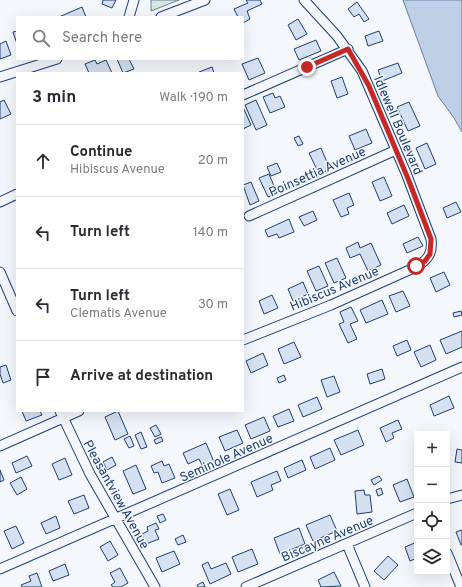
<!DOCTYPE html>
<meta charset="utf-8">
<style>
:root{--surface:#fff;--page:#f7f7f7;--text:#2b2b33;--muted:#7c7c81;--line:#e1e1e2}
body{margin:0;font-family:Overpass,sans-serif;background:var(--page);color:var(--text)}
.controls{position:absolute;right:12px;bottom:12px;display:grid;overflow:hidden;border-radius:0px;box-shadow:0 4px 16px #0002}
.controls button{width:36px;height:36px;display:grid;place-items:center;padding:0;border:0;border-bottom:1px solid var(--line);background:var(--surface);color:var(--text);font:20px sans-serif}
.stop{position:absolute;width:12px;height:12px;margin:-9px;border:3px solid #c62828;border-radius:50%;background:#fff}
.stop.end{background:#c62828;border-color:#fff;box-shadow:0 1px 4px #0008}
.list{margin:0;padding:0;list-style:none}
h2{display:flex;justify-content:space-between;align-items:center;height:52px;margin:0;padding:0 16px;font-size:17px}
h2 small{font-size:13px;font-weight:400;color:var(--muted)}
.list li{display:grid;grid-template-columns:26px 1fr auto;gap:12px;align-items:center;box-sizing:border-box;height:72px;padding:0 16px;border-top:1px solid var(--line)}
.list b{display:block;font-size:15px;white-space:nowrap}
.list p{margin:0;font-size:13px;white-space:nowrap;color:var(--muted)}
.list em{font-size:13px;font-style:normal;color:var(--muted)}
.icon{flex:none;width:22px;height:22px;fill:none;stroke:currentColor;stroke-width:2;stroke-linecap:round;stroke-linejoin:round}
.map{position:relative;flex:none;width:462px;height:587px;overflow:hidden}
.search{position:absolute;background:var(--surface);box-shadow:0 4px 16px #0002;left:16px;top:16px;width:228px;height:44px;display:flex;align-items:center;gap:10px;box-sizing:border-box;padding:0 14px;border-radius:0px;color:var(--muted);font-size:15px}
.panel{position:absolute;background:var(--surface);box-shadow:0 4px 16px #0002;left:16px;top:72px;width:228px;height:340px;border-radius:0px}
.map>svg:first-child{display:block}
.green{fill:#d7e8df;stroke:#687fa3}
.water{fill:#bed0e5;stroke:#687fa3}
.building{fill:#d5e0f0;stroke:#1d3f73}
.lines{fill:none;stroke-linecap:round;stroke-linejoin:round}
.street-casing{stroke:#1d3f73;stroke-width:11}
.street{stroke:#f4f7fb;stroke-width:9}
.route{stroke:#c62828;stroke-width:5}
.labels{text-anchor:middle;stroke-width:3;stroke-linejoin:round;paint-order:stroke}
.street-label{font-size:13px;fill:#1d3f73;stroke:#f4f7fb}
</style>
<div class="map">
<svg width="462" height="587" viewBox="0 0 462 587">
<rect width="100%" height="100%" fill="#f4f7fb"/>
<path class="green" d="M151,0h28l-28,11z"/>
<path class="water" d="M403,0h59v132l-8,-14 -16,-22z"/>
<path class="building" d="M103,0h13l-4,8 -10,-4z
M246,0h14l2,4 -15,7 3,8 -7,4v-6h-5l-4,-8 14,-6z
M357,2l12,17 -5,3 -5,-8 -5,3 -6,-8z
M82,7l4,10h-27z
M298,19l9,15 -11,6 -8,-15z
M17,31v13l-4,-12z
M379,31l4,10 -15,5 -3,-10z
M316,40l5,11 -22,9 -5,-11z
M6,41l5,14 -11,4v-15z
M258,58l7,15 -16,7 -7,-16z
M117,59h12l5,10 -11,4z
M95,60l2,4 9,-4 6,13h-23l-4,-9z
M398,63l4,10 -20,8 -4,-11z
M212,67l2,6h-15v-1z
M342,77l6,17 -11,4 -6,-17z
M273,93l2,5 5,-2 5,11 -15,6 -7,-16z
M4,100l7,14 -11,5v-17z
M256,100l11,25 -11,5 -11,-25z
M409,102l11,24 -12,5 -11,-24z
M244,109l7,16 -8,4v-19z
M366,129l6,14 -17,7 -6,-14z
M299,136l4,8 -5,2 -4,-8z
M427,143l9,21 -11,5 -9,-21z
M321,148l9,21 -11,5 -10,-21z
M277,163l4,9 -10,4 -4,-9z
M269,174l8,19 -9,4 -9,-19z
M384,177l8,19 -12,5 -8,-19z
M251,182l8,19 -9,4 -7,-20z
M349,193l5,12 -7,3 2,6 -8,3 -8,-17z
M456,202l5,10 -14,6 -4,-10z
M404,205l5,11 -17,8 -5,-11z
M313,211l4,9 -13,6 -5,-9z
M289,219l5,13 -15,6 -2,-4 -9,3 -3,-7z
M418,237l5,9 -16,7 -4,-9z
M358,242l2,6 11,-5 10,22 -13,6 -8,-17 -10,4 -4,-10z
M337,258l9,20 -12,5 -9,-20z
M319,266l9,20 -12,5 -9,-20z
M444,272l6,13 -14,7 -6,-14z
M303,282l5,12 -15,7 -5,-12z
M403,291l7,15 -14,6 -7,-16z
M272,295l6,13 -14,6 -5,-13z
M382,300l6,14 -22,9 -6,-13z
M351,307l7,14 -8,3 7,15 -9,4 -9,-19 5,-2 -4,-10z
M461,311l1,4 -8,2 -1,-4z
M462,331v16l-16,7 -6,-14z
M407,340l4,10 -14,6 -4,-10z
M294,342l7,15 -17,7 -6,-15z
M430,345l6,15 -15,7 -7,-15z
M263,353l5,12 -17,8 -5,-12z
M6,365l5,15 -8,3 -3,-9v-7z
M382,369l3,10 -15,5 -3,-10z
M284,375l2,5 -7,3 -2,-5z
M334,376l6,16 -13,5 -6,-17z
M449,396l5,12 -20,8 -4,-11z
M317,397l5,12 -19,8 -5,-12z
M289,409l5,12 -16,6 -5,-11z
M22,411h18l2,4 -16,6z
M118,411l10,23 -13,6 -10,-23z
M264,417l6,14 -19,8 -6,-14z
M398,420l4,9 -10,4 2,5 -8,4 -6,-14z
M156,425l5,9 -6,3 -5,-9z
M237,430l6,13 -18,8 -6,-14z
M358,430l6,15 -23,10 -7,-15z
M141,432l6,15 -6,2 -6,-14z
M130,436l4,10 -5,2 -5,-9z
M161,437l2,4 -7,3 -2,-4z
M206,443l8,19 -11,5 -4,-8 -11,5 -5,-11z
M330,448l5,12 -20,9 -5,-12z
M457,449l5,1v13l-7,-1z
M27,456l5,10 -16,7 -4,-10z
M112,457l4,8 -9,5 -4,-8z
M65,458l7,17 -13,5 -7,-16z
M302,460l4,10 -18,8 -4,-10z
M162,461l2,5 5,-2 6,14 -13,5 -4,-11 -4,1 -3,-7z
M136,465l10,24 -13,5 -10,-23z
M0,470l4,10 -4,2z
M277,471l4,10 -10,4 2,5 -16,7 -6,-15z
M379,476l3,4 -8,5 -3,-5z
M21,477l6,12 -10,6 -7,-12z
M407,479l7,18 -14,5 -7,-17z
M381,488l2,6 -5,2 -2,-6z
M230,489l9,21 -12,5 -9,-21z
M364,490l1,5h5l2,17 -15,2 -2,-23z
M84,495l5,13 -15,6 -6,-13z
M163,514l3,6 -6,3 -3,-7z
M330,515l7,16 -24,10 -7,-16z
M56,516l4,12 -14,6 -5,-11z
M156,523l3,6 -4,1 4,9 -13,5 -4,-10 6,-3 -1,-4z
M16,526l8,17 -12,6 -8,-18z
M299,528l6,16 -25,10 -6,-16z
M462,530v15h-1l-5,-13z
M183,535l3,7 -8,3 -3,-6z
M110,541l8,14 -10,6 -8,-14z
M417,542v16l-7,3 -5,-14z
M252,549l6,15 -20,8 -6,-15z
M174,551l6,13 -18,8 -6,-14z
M388,556l10,9 -14,15 -10,-9z
M208,562l3,7 15,-6 5,11 -21,10 -8,-19z
M65,564l4,11 -16,6 -4,-10z
M120,568l8,15 -7,4h-8l-2,-2 4,-3 -5,-9z
M334,572l7,14 -20,1 -3,-7z
M37,573l5,14h-20l-1,-2 10,-4 -2,-5z
M203,582l2,5h-7l-1,-2z"/>
<g class="lines">
<defs>
<path id="street" d="M129,17l5,-17
M161,17l44,-17
M0,77l57,-18
M243,95l105,-46
M0,202l17,-8
M249,216l147,-66
M0,272l17,39
M243,340l88,-35 85,-38c12,-7 17,-14 15,-28l-25,-66 -44,-102 -25,-35 -33,-36
M60,411l30,63 65,113
M0,446l79,-35
M447,499l15,-4
M347,544l18,43
M447,553l14,34
M0,569l462,-202
M246,587l171,-74"/>
</defs>
<use href="#street" class="street-casing"/>
<use href="#street" class="street"/>
</g>
<g class="lines">
<path class="route" d="M307,67l41,-18 21,37 40,95 22,58 -1,15 -5,7 -9,5"/>
</g>
<g class="labels">
<g class="street-label">
<text transform="translate(399 125) rotate(67)" y="5">Idlewell Boulevard</text>
<text transform="translate(317 171) rotate(-24)" y="5">Poinsettia Avenue</text>
<text transform="translate(334 288) rotate(-23)" y="5">Hibiscus Avenue</text>
<text transform="translate(226 457) rotate(-24)" y="5">Seminole Avenue</text>
<text transform="translate(117 494) rotate(61)" y="5">Pleasantview Avenue</text>
<text transform="translate(327 538) rotate(-23)" y="5">Biscayne Avenue</text>
</g>
</g>
</svg>
<div class="controls">
<button>+</button>
<button>−</button>
<button><svg class="icon" aria-label="locate" viewBox="0 0 24 24"><circle cx="12" cy="12" r="6"/><path d="M12 2v4M12 18v4M2 12h4M18 12h4"/></svg></button>
<button><svg class="icon" aria-label="layers" viewBox="0 0 24 24"><path d="M12 4l9 5-9 5-9-5zM3 14l9 5 9-5"/></svg></button>
</div>
<div class="stop" style="left:416px;top:266px"></div>
<div class="stop end" style="left:307px;top:67px"></div>
<div class="search"><svg class="icon" aria-label="search" viewBox="0 0 24 24"><circle cx="10" cy="10" r="6"/><path d="M15 15l6 6"/></svg>Search here</div>
<section class="panel">
<h2>3 min<small>Walk · 190 m</small></h2>
<ul class="list">
<li><svg class="icon" aria-label="ahead" viewBox="0 0 24 24"><path d="M12 20V5M6 11l6-6 6 6"/></svg><div><b>Continue</b><p>Hibiscus Avenue</p></div><em>20 m</em></li>
<li><svg class="icon" aria-label="left" viewBox="0 0 24 24"><path d="M17 20v-9H6M10 6l-5 5 5 5"/></svg><div><b>Turn left</b></div><em>140 m</em></li>
<li><svg class="icon" aria-label="left" viewBox="0 0 24 24"><path d="M17 20v-9H6M10 6l-5 5 5 5"/></svg><div><b>Turn left</b><p>Clematis Avenue</p></div><em>30 m</em></li>
<li><svg class="icon" aria-label="arrive" viewBox="0 0 24 24"><path d="M6 21V4h12l-3 4 3 4H6"/></svg><div><b>Arrive at destination</b></div></li>
</ul>
</section>
</div>
